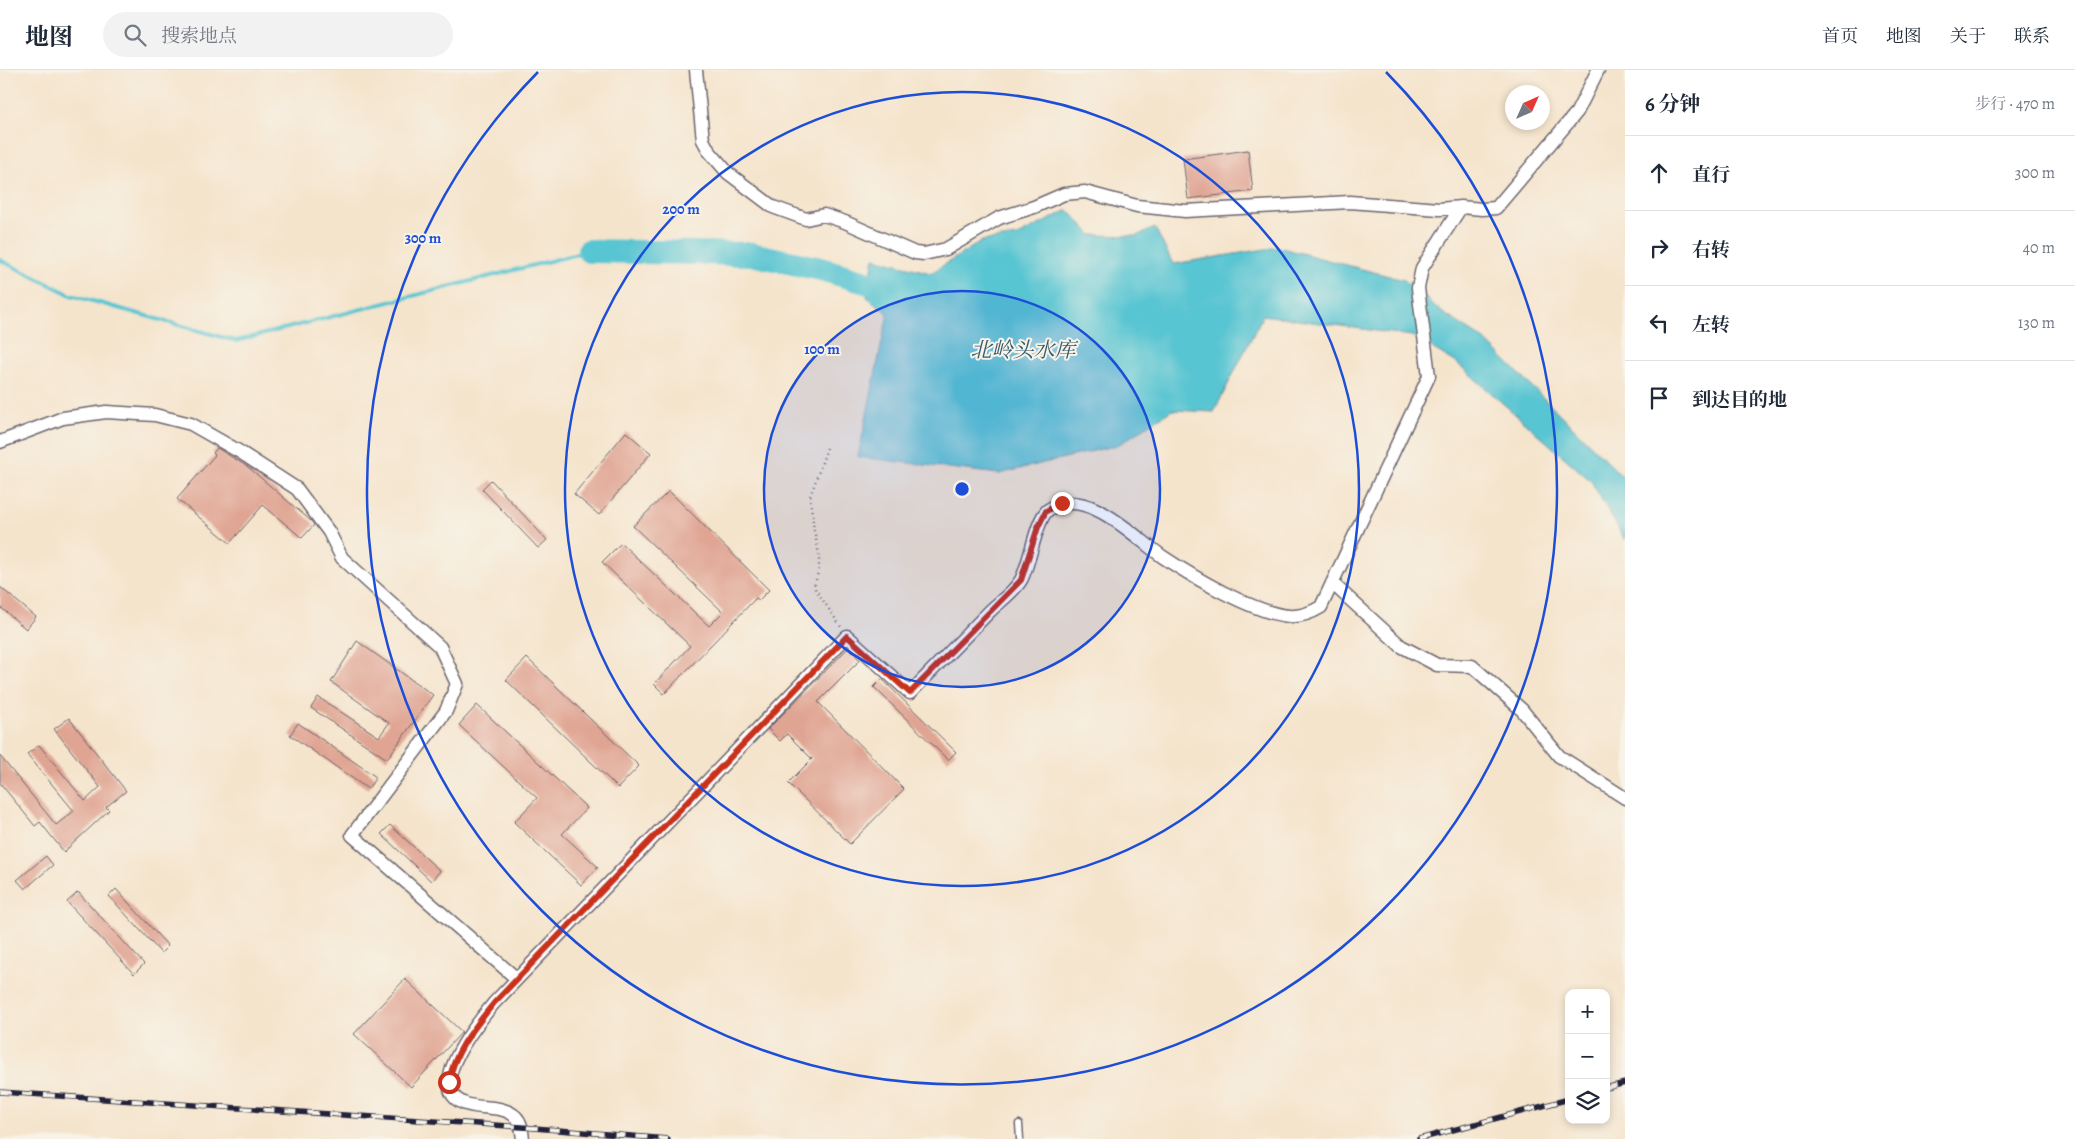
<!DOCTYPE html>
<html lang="zh">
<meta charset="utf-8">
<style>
:root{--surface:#fff;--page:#f2f2f3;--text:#1f2937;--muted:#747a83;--line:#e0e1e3}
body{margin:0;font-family:Alegreya,"Noto Serif SC",serif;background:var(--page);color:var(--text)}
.controls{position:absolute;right:15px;bottom:15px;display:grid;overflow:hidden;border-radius:10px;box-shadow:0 2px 8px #0003}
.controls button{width:45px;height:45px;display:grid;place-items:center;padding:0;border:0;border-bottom:1px solid var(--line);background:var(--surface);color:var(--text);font:25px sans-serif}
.compass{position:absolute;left:1505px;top:15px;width:45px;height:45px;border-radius:50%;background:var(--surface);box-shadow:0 2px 8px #0003;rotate:45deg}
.stop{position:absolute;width:15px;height:15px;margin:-11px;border:4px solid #c8321e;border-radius:50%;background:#fff}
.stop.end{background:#c8321e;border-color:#fff;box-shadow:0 1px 5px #0008}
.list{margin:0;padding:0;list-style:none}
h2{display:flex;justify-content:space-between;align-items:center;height:65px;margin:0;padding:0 20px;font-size:21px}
h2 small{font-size:16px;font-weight:400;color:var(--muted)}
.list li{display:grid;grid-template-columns:32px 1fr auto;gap:15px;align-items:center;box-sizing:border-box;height:75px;padding:0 20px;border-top:1px solid var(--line)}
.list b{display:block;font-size:19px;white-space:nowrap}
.list em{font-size:16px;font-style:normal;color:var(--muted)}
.icon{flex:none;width:28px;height:28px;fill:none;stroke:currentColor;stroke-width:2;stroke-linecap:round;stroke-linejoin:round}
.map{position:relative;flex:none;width:1625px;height:1069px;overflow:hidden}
header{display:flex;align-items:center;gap:30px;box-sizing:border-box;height:70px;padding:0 25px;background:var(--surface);border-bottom:1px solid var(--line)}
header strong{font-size:24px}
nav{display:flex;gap:28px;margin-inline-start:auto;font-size:18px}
.search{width:350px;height:45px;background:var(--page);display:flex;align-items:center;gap:12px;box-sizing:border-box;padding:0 18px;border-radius:28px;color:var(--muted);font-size:19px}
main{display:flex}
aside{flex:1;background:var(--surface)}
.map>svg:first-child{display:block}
.water{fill:#59c5d2;stroke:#3e7486}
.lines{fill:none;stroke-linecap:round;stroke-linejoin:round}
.stream{stroke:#59c5d2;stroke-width:4}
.river{stroke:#59c5d2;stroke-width:24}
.building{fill:#e0a493}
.lane-casing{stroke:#6c666e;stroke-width:9}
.street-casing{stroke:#6c666e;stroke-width:15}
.path{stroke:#6c666e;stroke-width:2.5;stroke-dasharray:1 4;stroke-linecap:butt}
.lane{stroke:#fff;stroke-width:6}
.street{stroke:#fff;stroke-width:12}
.rail-casing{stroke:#22223b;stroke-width:5.5}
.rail{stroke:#f7f3e8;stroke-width:4;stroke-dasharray:11;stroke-linecap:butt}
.route{stroke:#c8321e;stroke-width:6}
.ring{fill:none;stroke:#1d4ed8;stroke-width:2.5}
.labels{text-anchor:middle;stroke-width:4;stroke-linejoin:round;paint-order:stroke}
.water-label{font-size:21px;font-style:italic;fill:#355b70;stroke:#f7f3e8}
.centre{fill:#1d4ed8;stroke:#f7f3e8;stroke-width:2.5}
.ring-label{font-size:15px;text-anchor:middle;font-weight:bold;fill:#1d4ed8;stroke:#f7f3e8;stroke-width:4;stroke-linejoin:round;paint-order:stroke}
</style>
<header>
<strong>地图</strong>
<div class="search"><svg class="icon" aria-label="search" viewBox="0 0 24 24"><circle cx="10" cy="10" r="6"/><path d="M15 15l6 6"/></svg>搜索地点</div>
<nav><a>首页</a><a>地图</a><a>关于</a><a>联系</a></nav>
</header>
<main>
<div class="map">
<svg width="1625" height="1069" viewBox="0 0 1625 1069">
<rect width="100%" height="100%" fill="#f7f3e8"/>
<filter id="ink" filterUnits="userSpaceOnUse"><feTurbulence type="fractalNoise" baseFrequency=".02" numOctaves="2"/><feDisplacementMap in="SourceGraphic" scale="10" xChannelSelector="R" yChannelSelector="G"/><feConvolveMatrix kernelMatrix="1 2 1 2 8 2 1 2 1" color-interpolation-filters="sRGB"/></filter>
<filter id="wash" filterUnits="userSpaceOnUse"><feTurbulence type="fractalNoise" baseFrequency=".0096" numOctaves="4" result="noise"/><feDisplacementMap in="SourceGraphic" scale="20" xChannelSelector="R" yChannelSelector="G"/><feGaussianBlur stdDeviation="1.12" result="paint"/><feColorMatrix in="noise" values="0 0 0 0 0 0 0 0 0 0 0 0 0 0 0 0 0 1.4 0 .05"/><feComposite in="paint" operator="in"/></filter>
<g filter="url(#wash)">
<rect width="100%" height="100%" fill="#f5e4cc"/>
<path class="water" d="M1068,140l24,25 44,1 19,-8 18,36 105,-17 126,33 39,33 42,27 140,139v61l-34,-59 -134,-118 -45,-27 -149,-21 -49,97 -42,-2 -54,35 -119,29 -141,-17 30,-144 -21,-16 7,-39 57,15 51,-32 35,-5z"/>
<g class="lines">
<path class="stream" d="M0,190l71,35 165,46 353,-90"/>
<path class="river" d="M589,181l162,3 70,15 48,14"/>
</g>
<g id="blocks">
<path class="building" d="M1248,80l5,41 -65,8 -5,-40z
M626,362l25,21 -52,62 -25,-21z
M217,378l31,19 63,54 3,4 -12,13 -39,-33 -33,38 -53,-44 38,-44 -2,-2z
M491,410l56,60 -9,8 -56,-59z
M669,421l100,99 -10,10 -3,-2 -92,96 -10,-10 36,-38 -88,-84 19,-19 88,83 14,-14 -90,-86z
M0,517l36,30 -10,12 -26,-22z
M357,571l76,54 -46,64 -76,-51 7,-11 61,40 10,-14 -58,-41z
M848,578l12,12 -42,42 86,87 -54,55 -62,-61 24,-24 -25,-25 -7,7 -12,-12z
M527,588l112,108 -21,22 -112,-108z
M882,609l74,73 -8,8 -74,-73z
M477,635l110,103 -25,26 36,33 -17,18 -67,-63 23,-24 -78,-73z
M69,648l57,73 -20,16 3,3 -45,42 -24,-30 -5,4 -35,-43v-27l56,69 18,-14 -47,-57 12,-9 46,56 15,-14 -46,-58z
M298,653l78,54 -8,12 -78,-54z
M390,755l50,46 -9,10 -50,-47z
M46,786l7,9 -28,24 -8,-9z
M116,819l52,57 -7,7 -52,-57z
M78,822l66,72 -10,10 -67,-72z
M405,909l57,53 -51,55 -57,-53z"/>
</g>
</g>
<g filter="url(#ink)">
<use href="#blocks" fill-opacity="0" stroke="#6c666e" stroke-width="1"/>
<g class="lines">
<defs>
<path id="lane" d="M1019,1054l1,15"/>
<path id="street" d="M696,0l7,70 6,11 19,22 45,34 33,12 18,-4 21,7 70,31 9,1 22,-5 53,-31 35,-11 30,-13 21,-2 52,14 48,5 165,-9 89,7 22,-2 21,2 14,-1 81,-96 21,-42
M0,372l63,-24 43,-6 49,3 36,9 49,28 57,37 32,43 13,26 98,89 17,37 -11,27 -94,124 165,144
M1332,513l69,63 36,19 35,1 50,44 37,46 66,42
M523,1069c-1,-7 -1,-16 -7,-22 -15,-14 -39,-6 -55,-15 -35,-18 19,-82 33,-99l353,-367 63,57c26,-27 53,-54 79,-81 10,-10 25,-20 32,-32 9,-16 15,-61 27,-70 38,-26 86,27 115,47 30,20 91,56 126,59 12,1 22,-3 32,-9l108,-231 -11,-88 4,-20 39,-61"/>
</defs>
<use href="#lane" class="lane-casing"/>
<use href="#street" class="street-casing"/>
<path class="path" d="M827,378l-17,49 4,33 5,24v15l-5,18 27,40"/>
<use href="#lane" class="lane"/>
<use href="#street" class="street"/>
<defs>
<path id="rail" d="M1606,1018l19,-5
M0,1022l522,35 146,12
M1419,1069l150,-40"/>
</defs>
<use href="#rail" class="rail-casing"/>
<use href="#rail" class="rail"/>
</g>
</g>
<g class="lines" filter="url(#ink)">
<path class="route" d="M449,1012c5,-31 26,-55 45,-79l353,-367 63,57 111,-113 17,-53 8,-16 16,-8"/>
</g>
<circle cx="962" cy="419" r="198" fill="#1d4ed8" fill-opacity=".12"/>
<g class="ring">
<circle cx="962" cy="419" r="198"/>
<circle cx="962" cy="419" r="397"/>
<path d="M1386 2A595 595 0 1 1 538 2"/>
</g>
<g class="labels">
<g class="water-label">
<text x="1023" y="287">北岭头水库</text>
</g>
</g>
<circle cx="962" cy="419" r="8" class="centre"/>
<g class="ring-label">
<text x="681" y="144">200 m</text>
<text x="423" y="173">300 m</text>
<text x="822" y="284">100 m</text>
</g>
</svg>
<div class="controls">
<button>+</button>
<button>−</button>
<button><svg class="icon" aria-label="layers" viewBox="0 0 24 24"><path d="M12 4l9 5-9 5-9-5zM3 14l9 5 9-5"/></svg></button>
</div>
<svg class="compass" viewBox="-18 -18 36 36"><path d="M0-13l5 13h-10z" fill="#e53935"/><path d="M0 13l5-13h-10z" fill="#747a83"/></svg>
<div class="stop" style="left:449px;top:1012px"></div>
<div class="stop end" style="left:1062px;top:433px"></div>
</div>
<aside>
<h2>6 分钟<small>步行 · 470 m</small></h2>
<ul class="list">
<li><svg class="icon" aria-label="ahead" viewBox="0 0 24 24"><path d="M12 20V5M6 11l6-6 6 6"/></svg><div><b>直行</b></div><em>300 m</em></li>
<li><svg class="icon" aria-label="right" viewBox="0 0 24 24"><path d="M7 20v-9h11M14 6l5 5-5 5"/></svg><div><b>右转</b></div><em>40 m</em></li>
<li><svg class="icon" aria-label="left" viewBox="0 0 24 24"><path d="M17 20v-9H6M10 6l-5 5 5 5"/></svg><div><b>左转</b></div><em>130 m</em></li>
<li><svg class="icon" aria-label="arrive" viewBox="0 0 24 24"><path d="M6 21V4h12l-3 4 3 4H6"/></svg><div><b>到达目的地</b></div></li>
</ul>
</aside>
</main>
